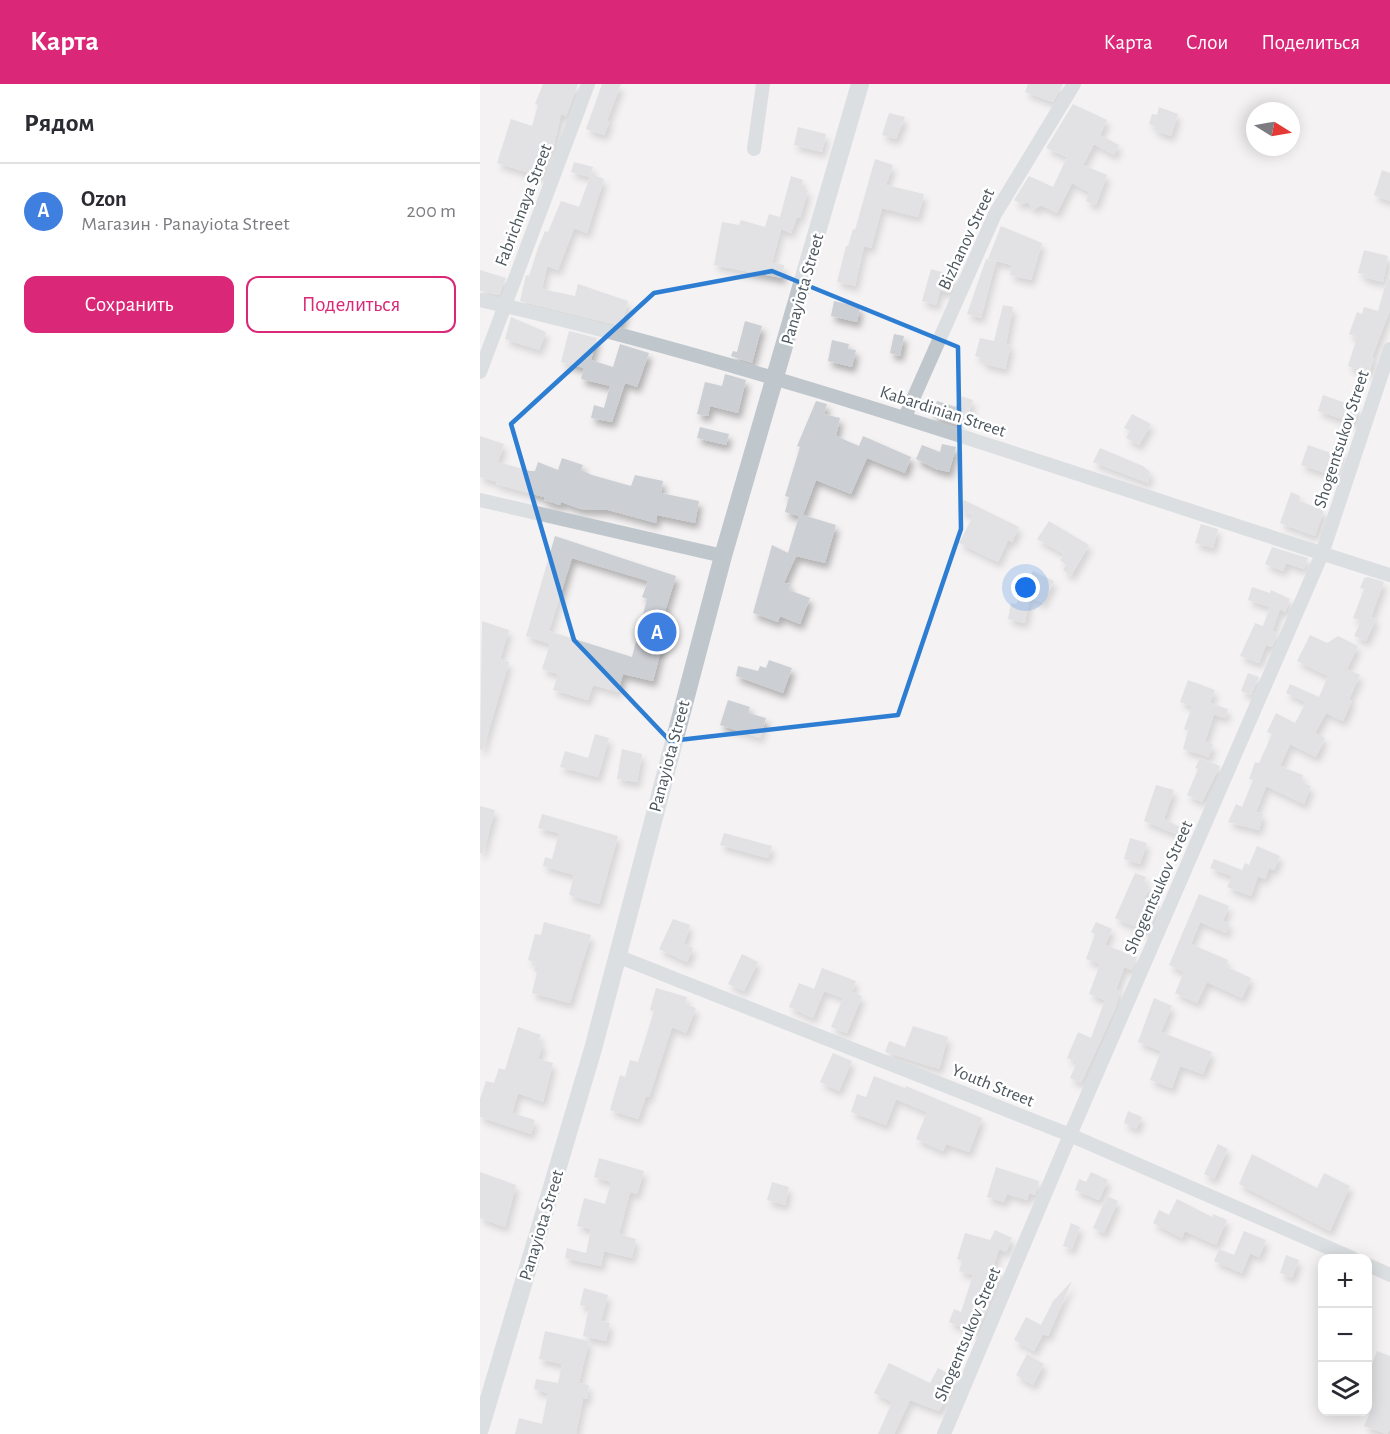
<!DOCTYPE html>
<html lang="ru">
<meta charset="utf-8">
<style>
:root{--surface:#fff;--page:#f2f2f3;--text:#2b2b33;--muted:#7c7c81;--line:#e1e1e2;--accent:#db2777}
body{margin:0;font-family:"Alegreya Sans",sans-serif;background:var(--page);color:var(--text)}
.controls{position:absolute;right:18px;bottom:18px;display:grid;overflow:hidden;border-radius:12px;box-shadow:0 3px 15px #0003}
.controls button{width:54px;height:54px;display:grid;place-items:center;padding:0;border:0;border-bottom:2px solid var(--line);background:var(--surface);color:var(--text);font:30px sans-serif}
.compass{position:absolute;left:766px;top:18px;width:54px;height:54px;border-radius:50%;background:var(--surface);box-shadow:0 3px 15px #0003;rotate:101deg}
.you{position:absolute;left:546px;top:504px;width:21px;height:21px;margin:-15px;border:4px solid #fff;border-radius:50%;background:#1a73e8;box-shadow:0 0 0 9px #1a73e833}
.badge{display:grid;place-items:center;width:39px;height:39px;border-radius:50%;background:var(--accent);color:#fff;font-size:20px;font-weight:700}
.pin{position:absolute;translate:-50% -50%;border:3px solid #fff;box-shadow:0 2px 6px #0006}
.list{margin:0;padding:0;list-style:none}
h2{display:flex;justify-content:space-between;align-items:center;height:78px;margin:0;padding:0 24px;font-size:26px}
h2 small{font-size:20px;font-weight:400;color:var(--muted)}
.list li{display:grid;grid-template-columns:39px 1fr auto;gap:18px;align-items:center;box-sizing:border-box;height:96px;padding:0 24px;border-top:2px solid var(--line)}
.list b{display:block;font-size:22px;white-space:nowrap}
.list p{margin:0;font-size:20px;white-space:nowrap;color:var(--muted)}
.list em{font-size:20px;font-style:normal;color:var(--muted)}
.actions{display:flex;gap:12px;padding:18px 24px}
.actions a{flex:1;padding:14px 0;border:2px solid var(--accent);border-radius:12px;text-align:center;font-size:21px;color:var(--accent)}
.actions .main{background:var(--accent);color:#fff}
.icon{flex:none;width:33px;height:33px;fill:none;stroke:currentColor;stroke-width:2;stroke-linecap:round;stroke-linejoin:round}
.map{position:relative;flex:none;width:910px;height:1350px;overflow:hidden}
header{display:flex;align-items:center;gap:36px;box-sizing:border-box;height:84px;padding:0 30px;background:var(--accent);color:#fff}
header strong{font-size:28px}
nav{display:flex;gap:33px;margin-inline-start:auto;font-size:21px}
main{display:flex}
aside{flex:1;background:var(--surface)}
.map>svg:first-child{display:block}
.building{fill:#cccfd4;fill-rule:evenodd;filter:url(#shadow)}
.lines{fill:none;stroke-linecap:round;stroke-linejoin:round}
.minor{stroke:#bfc7cd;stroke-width:14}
.tertiary{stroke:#bfc7cd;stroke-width:18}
.marked{fill:none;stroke:#2d7ed3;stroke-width:4.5;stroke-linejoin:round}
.labels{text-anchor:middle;stroke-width:5;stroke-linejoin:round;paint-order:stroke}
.street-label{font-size:18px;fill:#4b565d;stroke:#fff}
</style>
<header>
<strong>Карта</strong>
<nav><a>Карта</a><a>Слои</a><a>Поделиться</a></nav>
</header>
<main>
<aside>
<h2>Рядом<small></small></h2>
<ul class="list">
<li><span class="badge" style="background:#3f7fe0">A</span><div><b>Ozon</b><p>Магазин · Panayiota Street</p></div><em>200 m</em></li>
</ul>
<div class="actions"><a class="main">Сохранить</a><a>Поделиться</a></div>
</aside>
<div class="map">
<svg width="910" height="1350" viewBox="0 0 910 1350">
<defs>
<filter id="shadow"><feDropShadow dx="3.5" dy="6" stdDeviation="3" flood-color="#0004"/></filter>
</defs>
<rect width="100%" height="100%" fill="#f4f2f2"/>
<path class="building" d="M63,0h35l-12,32 -5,-2 -8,35 -2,-1 -9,29 -45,-14 14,-44 21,7 6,-21 -3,-1z
M122,0h19l-14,37h3l-6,14 -18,-6z
M548,0h35l-10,18 -28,-10z
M593,20l34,16 -7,15 19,10 -5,10 -20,-11 -11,21 24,10 -11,30 -10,-4 3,-9 -17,-9 -15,30 -16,-8 -8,5 -5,-8 -7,2 -7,-4 15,-24 24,11 14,-30 -21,-9z
M679,23l19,7 -7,22 -17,-6 1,-4 -6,-2 3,-10 5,1z
M409,29l16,4 -9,22 -14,-4z
M318,43l28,7 -4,18 -28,-7z
M395,75l18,6 -7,20 38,9 -6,23 -36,-9 -11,40 -7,-2 -9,40 -18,-4 9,-36h2l5,-17 2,1z
M94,78l19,5 -3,10 -19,-5z
M902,86l8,3v28l-16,-6z
M111,90l13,5 -17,54 -13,-5 -16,42 -11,-4 -5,23 33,7 3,-12 50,17 -7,25 -101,-25 6,-26 3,1 9,-28 7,-17 3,1 13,-31 18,6z
M311,92l12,4 -2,8 7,2 -8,28 -3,-1 -6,16 -10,-4 -9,34 12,2 -2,13 -68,-13 8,-43 17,3 2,-5 24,7 4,-13 11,3z
M521,142l41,17 -11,37 -21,-5 2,-10 -24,-6z
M884,166l24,6 -5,26 -20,-5 1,-3 -6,-1z
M506,175l10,2 -15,57 -14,-4z
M451,185l24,7 -5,17 -10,-3 -4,15 -14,-4z
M0,186l26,8 -7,17 -19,-4z
M907,195h3v31l-18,47 2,1 -5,15 -21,-7 9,-29 -8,-3 8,-22 5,2 2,-7 14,4z
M354,217l26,6 -3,15 -26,-6z
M523,221l10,2 -7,37 5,1 -6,24 -23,-6 1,-5 -8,-2 5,-18 14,3z
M31,233l35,15 -7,18 -34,-11z
M265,237l17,5 -10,37 -21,-7 2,-5 4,1z
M89,247l28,7 -6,22 22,7 7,-23 29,9 -12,34 -12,-4 -13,39 -21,-4 3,-13 10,3 6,-22 -29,-7 3,-11 -23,-6z
M414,250l10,2 -4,20 -10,-3z
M352,256l17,4 -1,5 8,1 -4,17 -24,-6z
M245,290l21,6 -8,33 -28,-7 -2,10 -11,-2 8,-32 17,4z
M843,311l36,13 -5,15 -36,-12z
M480,312l13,4 -6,18 -6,-2 -3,9 -26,-8 5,-16 19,6z
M336,317l11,3 -3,10 16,4 -4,18 23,10 4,-10 48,21 -6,16 -38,-15 -16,36 -35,-14 -13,35 33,10 -11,38 -29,-7 -12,27 6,1 -1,6 21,8 -10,26 -20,-8 -2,6 -25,-9 19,-68 16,8 11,-37 -14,-4 4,-15 -4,-1 15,-49 -3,-1z
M652,330l19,10 -12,21 -13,-7 4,-7 -6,-3z
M220,343l29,7 -3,11 -29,-7z
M0,352l24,8 -6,18 32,9h5l3,-9 20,8 4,-12 21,7 -2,5 11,5 39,11 4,-11 28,6 -2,12 38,8 -4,22 -38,-8 -1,8 -48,-13 -27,-1 -20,-7 -1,3 -16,-5v-3l-48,-13 1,-2 -17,-5z
M462,360l14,3 -7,25 -13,-3 -20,-10 6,-14 18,7z
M828,361l23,8 2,-5 10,3 -8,25 -34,-11z
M620,364l43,18 7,6 -2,11 -55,-21z
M811,408l9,4 -1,5 25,9 -9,26 -35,-13z
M484,416l55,27 -7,15 -4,-2 -10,22 -39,-19 14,-27 -14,-7z
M569,437l40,24 -18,31 -8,-6 3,-5 -6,-5 4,-6 -27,-15z
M721,440l17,5 -5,19 -18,-5z
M75,452l121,40 -14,45 6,2 -15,58 -30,-7 -5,18 -25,-7 -5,15 -35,-10 5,-16 -16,-5 8,-25 -24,-8zM92,474l76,23 -6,16 5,2 -15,58 -83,-26z
M792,463l36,11 -4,11 -18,-6 -3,8 -18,-7z
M553,487l21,10 -11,22 -13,-6 -5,26 -17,-4 3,-16 5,1 8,-16 -5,-3 4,-9 6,2z
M888,493l16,5 -13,35 5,2 -10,22 -12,-5 7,-15 -8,-3 11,-29 -4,-1 4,-10z
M772,503l18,6 1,-3 19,9 -5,13 -5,-3 -8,22 5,2 -2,7 -3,7 -6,-2 -7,18 -19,-7 15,-33 8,3 7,-19 -22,-7z
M2,537l27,9 -9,29 9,3 -26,88 -3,-1z
M830,551l17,8 11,-7 20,10 -11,23 13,6 -11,24 3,2 -9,20 -17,-8 -11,20 10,5 -9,19 -26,-13 -10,22 23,9 -2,7 10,4 -7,18 -38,-18 -10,26 7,2 -4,16 -31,-8 8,-18 6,3 11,-27 -4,-1 6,-17 4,1 13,-29 -5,-2 9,-19 19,10 11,-21 -20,-9 4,-9 29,13 9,-21 -31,-15z
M289,576l23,8 -9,25 -47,-17 2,-10 20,5 2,-5 6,2z
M768,589l11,4 -8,18 -10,-4z
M708,596l27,10 -5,13 18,6 -3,9 -11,-4 -9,28 8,2 -4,13 -26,-8 5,-18 -4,-2 8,-23 -12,-4z
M248,616l22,7 -2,6 18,5 -6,20 -40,-13z
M115,650l14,4 -11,39 -38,-10 5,-16 23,7z
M142,665l20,5 -5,28 -20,-3z
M720,674l20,8 -18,36 -15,-7 11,-26 -3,-1z
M676,701l18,5 -10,29 20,10 -3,7 -37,-15z
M0,722l15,4 -12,43h-3z
M62,730l76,22 -19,68 -30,-9 5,-20 -31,-9 2,-9 7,2 7,-26 -21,-5z
M244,749l48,13 -4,12 -48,-13z
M650,754l17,5 -7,21 -16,-5z
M777,762l23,10 -6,14 -5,-2 -4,11 -7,-3 -7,20 -24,-9 5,-11 -22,-8 4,-9 28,11 3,-7 4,2z
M655,789l11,4 -3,7 6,2 -5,14 16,6 -12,26 -33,-14z
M719,810l30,12 -6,15 7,3 -4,9 -26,-11 -9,22 37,16 -3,6 26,12 -9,20 -35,-16 -10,21 -22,-10 9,-21 -15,-7z
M193,835l17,6 -6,19 9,4 -6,14 -28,-13z
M64,838l47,13 -21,68 -38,-10 5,-21 -3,-1 2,-8 -8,-3 7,-26 6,1z
M616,838l16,7 -7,16 32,12 -5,13 -8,-3 -8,23 4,1 -5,18 -34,74 -11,-5 7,-16 -10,-4 11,-26 13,6 14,-38 -16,-6 11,-30 -14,-5 9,-25 -4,-2z
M262,870l16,8 -14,29 -16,-7z
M342,884l34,13 -4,11 10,4 -15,37 -16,-6 12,-29 -19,-7 -11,27 -24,-11 10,-24 15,6z
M176,904l31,9 -2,7 11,4 -10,25 -14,-6 -23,70 -3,-1 -8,23 -28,-9 10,-35 5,2 5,-17 8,2 16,-51 -4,-1z
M674,914l18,8 -11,26 51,20 -9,22 -23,-8 -8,22 -22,-8 11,-29 -23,-9z
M433,942l35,11 -9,32 -54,-17 4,-11 16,6z
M38,943l23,8 -3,7 5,2 -5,15 15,4 -10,39 -25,-9 -6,20 23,7 -4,14 -51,-17v-18l6,-18 8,2 5,-15 6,2z
M353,969l19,8 -13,30 -19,-9z
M394,992l31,12 1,-2 76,32 -13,34 -23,-8 -3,7 -27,-12 11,-27 -31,-13 -10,26 -35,-13 6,-18 9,3z
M648,1027l14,6 -6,12 -12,-6z
M738,1060l10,5 -14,30 -10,-5z
M772,1070l65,34 7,-15 26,13 -20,45 -91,-47z
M119,1074l45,13 -7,23 -7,-2 -11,42 17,5 -4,19 -28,-7 -3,15 -36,-8 2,-10 19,5 5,-24 -14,-3 7,-28 21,6 6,-22 -17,-5z
M516,1083l43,14 -4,14 -6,-2 -2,7 -20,-6 -3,8 -17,-5z
M0,1088l36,13 -11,42 -25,-9z
M611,1088l17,8 -9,20 -24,-10 4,-11 7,3z
M292,1098l17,5 -4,18 -18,-5z
M627,1112l11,5 -14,32 -11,-5z
M697,1115l35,18 1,-3 14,6 -11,25 -31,-14 -3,7 -29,-15 6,-13 10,5z
M591,1139l9,4 -8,22 -9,-3z
M515,1146l17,8 -6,14 -7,-3 -7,21 10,3 -25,60 -28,-11 5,-13 7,3 12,-37 -14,-4 3,-10 -5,-2 8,-26 25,7z
M764,1147l22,9 -7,17 -9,-4 -8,20 -28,-12 5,-12 15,6z
M806,1171l13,5 -7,18 -12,-5z
M592,1197l-24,55 -5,-2 -9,17 -20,-11 12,-23 15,8 12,-24z
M104,1204l24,7 -7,26 9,2 -4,18 -23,-5 6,-29 -9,-2z
M65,1247l44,10 -10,42 10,2 -2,14h-4l-7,35h-61l4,-16 23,6 6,-31 -14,-4 2,-10 22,4 4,-19 -23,-5z
M897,1267l13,5v72l-3,6 -23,-8 6,-13 -2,-1v-38z
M547,1270l17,10 -11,21 -17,-10z
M409,1279l41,20 8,-15 19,10 -18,33 -29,-11 -16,34h-16l14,-32 -18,-9z"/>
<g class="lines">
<path class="minor" d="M274,65l9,-65
M0,216c309,71 608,180 910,275
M0,288l108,-288
M425,333l90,-203 79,-130
M0,416l243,56
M137,872l453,179 282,123
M888,1181l22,10
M464,1350l126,-299 252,-581 68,-205"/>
<path class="tertiary" d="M0,1345l113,-380 130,-493 137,-472"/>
</g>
<path d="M0 0H910V1350H0ZM292,187l186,76 3,182 -63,186 -228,26 -96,-101 -63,-216 143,-131z" fill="#f4f2f2" fill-opacity=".55" fill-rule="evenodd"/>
<path class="marked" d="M292,187l186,76 3,182 -63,186 -228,26 -96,-101 -63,-216 143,-131z"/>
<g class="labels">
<g class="street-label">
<text transform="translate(43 121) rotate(-69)" y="6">Fabrichnaya Street</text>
<text transform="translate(486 155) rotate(-65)" y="6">Bizhanov Street</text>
<text transform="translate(322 205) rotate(-74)" y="6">Panayiota Street</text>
<text transform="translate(463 327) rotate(18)" y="6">Kabardinian Street</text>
<text transform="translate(861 355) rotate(-72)" y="6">Shogentsukov Street</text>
<text transform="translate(189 672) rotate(-75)" y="6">Panayiota Street</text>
<text transform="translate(678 803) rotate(-66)" y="6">Shogentsukov Street</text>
<text transform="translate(513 1001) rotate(22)" y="6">Youth Street</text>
<text transform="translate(61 1141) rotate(-73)" y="6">Panayiota Street</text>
<text transform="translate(487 1250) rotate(-67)" y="6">Shogentsukov Street</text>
</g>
</g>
</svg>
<div class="controls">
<button>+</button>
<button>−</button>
<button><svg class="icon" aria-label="layers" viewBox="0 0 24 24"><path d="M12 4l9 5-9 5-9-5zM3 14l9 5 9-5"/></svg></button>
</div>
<svg class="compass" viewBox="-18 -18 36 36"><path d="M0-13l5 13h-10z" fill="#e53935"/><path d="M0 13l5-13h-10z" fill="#7c7c81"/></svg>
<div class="you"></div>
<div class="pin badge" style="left:177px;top:548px;background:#3f7fe0">A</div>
</div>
</main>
